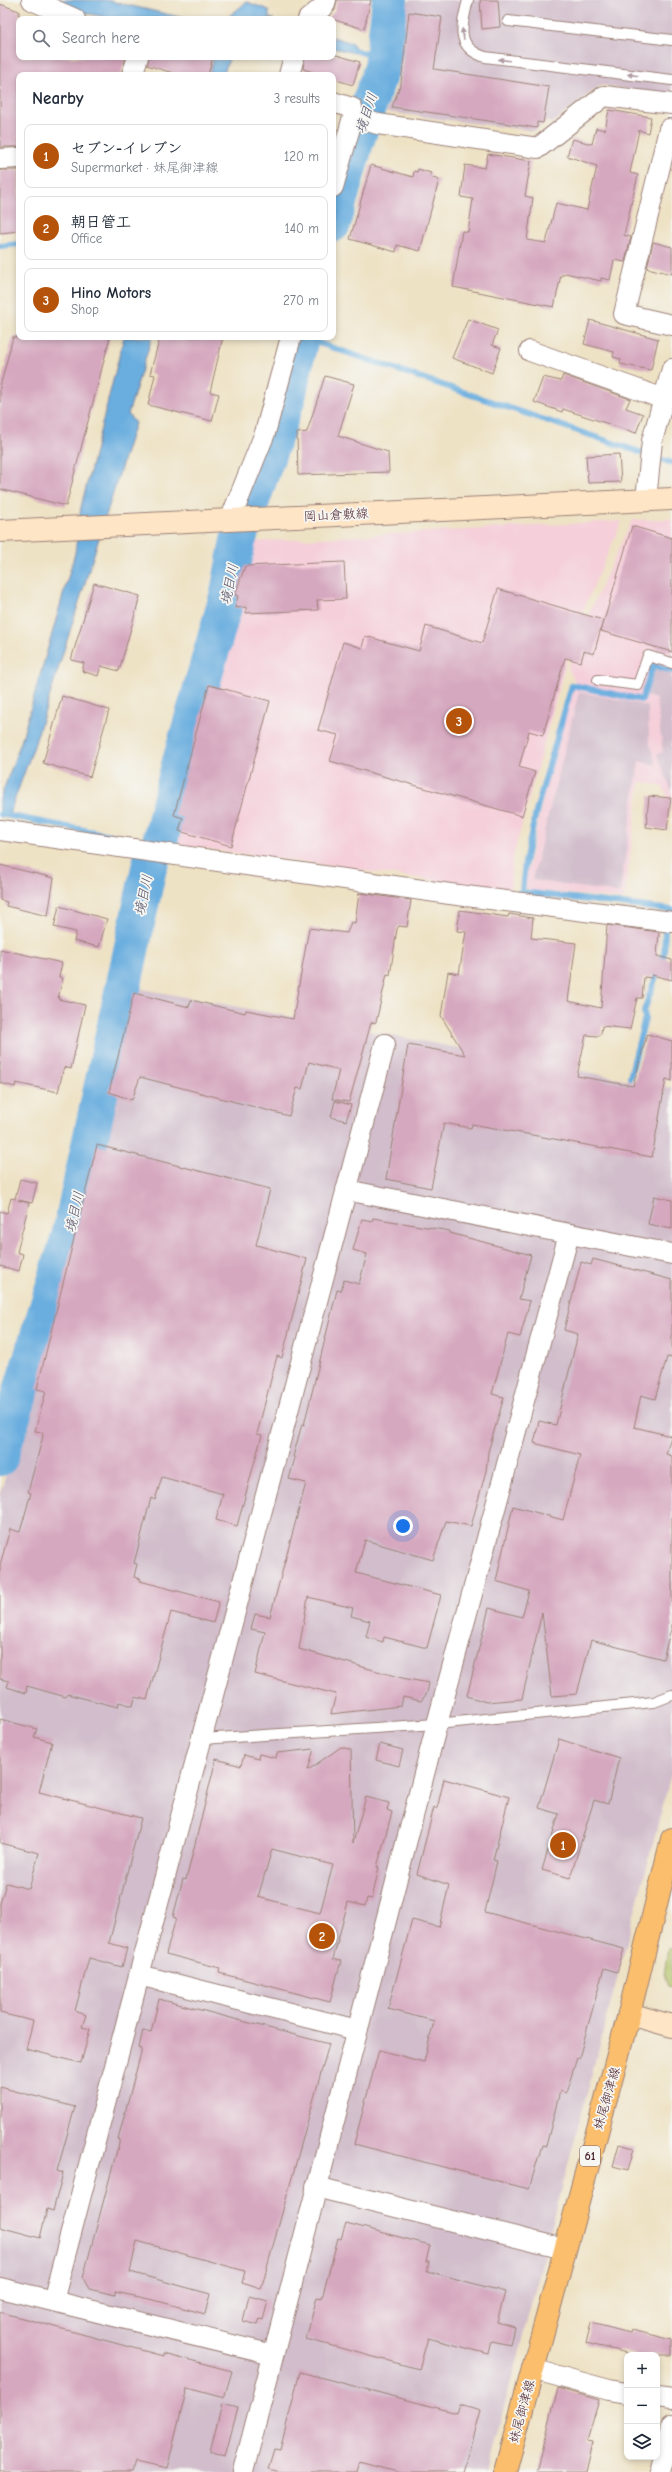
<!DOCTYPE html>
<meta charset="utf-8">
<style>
:root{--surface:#fff;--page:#f2f2f3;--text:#1f2937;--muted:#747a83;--line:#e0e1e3;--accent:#b45309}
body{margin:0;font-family:"Comic Neue","Klee One",sans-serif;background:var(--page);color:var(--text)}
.controls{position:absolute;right:12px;bottom:12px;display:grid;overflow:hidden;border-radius:8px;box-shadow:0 2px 6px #0003}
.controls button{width:36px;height:36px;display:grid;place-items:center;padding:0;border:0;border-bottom:1px solid var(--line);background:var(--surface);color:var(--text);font:20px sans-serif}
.you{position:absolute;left:403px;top:1526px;width:14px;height:14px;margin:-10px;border:3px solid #fff;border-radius:50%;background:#1a73e8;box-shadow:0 0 0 6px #1a73e833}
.badge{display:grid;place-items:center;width:26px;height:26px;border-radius:50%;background:var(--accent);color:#fff;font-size:13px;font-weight:700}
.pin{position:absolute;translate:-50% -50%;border:2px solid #fff;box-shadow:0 1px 4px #0006}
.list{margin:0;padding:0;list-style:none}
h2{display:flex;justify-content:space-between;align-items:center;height:52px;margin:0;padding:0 16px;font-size:17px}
h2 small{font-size:13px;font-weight:400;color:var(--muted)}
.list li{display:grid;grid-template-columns:26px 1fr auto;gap:12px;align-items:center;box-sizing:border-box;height:64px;margin:0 8px 8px;padding:0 8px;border:1px solid var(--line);border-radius:8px}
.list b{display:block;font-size:15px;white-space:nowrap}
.list p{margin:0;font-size:13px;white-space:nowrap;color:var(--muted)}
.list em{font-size:13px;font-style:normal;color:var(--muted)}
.icon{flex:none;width:22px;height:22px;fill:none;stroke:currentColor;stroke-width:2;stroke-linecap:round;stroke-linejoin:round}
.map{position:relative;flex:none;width:672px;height:2472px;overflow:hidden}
.search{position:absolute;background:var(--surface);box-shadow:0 2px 6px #0003;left:16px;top:16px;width:320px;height:44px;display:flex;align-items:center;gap:10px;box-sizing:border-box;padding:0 14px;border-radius:8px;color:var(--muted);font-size:15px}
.panel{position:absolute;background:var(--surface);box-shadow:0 2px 6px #0003;left:16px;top:72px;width:320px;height:268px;border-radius:8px}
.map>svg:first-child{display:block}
.built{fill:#f5cfda}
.industrial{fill:#d1bdcb}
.green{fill:#b3c365;stroke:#7e7148}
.water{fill:#6aaedf;stroke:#5a6685}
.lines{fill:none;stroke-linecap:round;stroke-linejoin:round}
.stream{stroke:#6aaedf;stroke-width:6}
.river{stroke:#6aaedf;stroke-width:36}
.building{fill:#d6a8bf;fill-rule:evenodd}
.lane-casing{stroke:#9c8078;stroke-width:12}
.street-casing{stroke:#9c8078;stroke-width:22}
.secondary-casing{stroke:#9c8078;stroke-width:24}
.primary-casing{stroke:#9c8078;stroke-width:24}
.lane{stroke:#fff;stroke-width:10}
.street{stroke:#fff;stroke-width:20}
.secondary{stroke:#fde5c5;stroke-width:22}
.primary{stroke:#fabe6d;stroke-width:22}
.oneway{fill:#ae9aa0}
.labels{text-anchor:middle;stroke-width:3.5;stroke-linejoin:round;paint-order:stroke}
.shield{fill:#f6f6f2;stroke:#7e6067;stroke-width:1}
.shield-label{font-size:12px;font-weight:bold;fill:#4a1f2b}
.street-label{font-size:13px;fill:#4a1f2b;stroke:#f6f6f2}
.water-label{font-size:14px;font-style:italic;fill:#55516a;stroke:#f6f6f2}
</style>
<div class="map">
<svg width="672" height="2472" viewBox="0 0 672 2472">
<rect width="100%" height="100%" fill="#f6f6f2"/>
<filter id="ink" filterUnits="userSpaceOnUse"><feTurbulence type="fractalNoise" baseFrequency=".025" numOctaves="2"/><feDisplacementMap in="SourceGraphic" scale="8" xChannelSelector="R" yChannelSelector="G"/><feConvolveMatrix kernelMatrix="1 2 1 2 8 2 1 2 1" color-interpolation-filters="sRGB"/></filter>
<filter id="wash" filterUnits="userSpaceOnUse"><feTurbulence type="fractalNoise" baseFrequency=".012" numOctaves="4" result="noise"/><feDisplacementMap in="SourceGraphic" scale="16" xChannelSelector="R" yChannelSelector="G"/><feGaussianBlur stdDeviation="0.9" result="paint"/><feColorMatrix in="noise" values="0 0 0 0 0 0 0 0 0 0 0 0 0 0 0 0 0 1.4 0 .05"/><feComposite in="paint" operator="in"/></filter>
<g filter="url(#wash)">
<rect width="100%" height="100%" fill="#eee2c4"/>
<path class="built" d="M672,519v288l-9,-20 -23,-6 -16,118 -94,-9 -6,-5 19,-87 32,-116 -7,-14 12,-36 52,-112z
M622,521l-47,108 -62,228 -3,34 -345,-48 6,-30 78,-271z"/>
<path class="industrial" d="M409,0h263v97l-71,-12 -49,38 -5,-2 -13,10 -148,-19 12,-27 4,-21v-46z
M655,669l17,5v118l-15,-38 6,-2 -7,-53 -9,-3z
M579,692l69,14 1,35 7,24 -17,-4 -19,132 -88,-13z
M137,988l535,100v683l-185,701h-487v-979l42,-127z"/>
<path class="green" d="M668,1948l4,1v37l-4,1 -4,-14z"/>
<path class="water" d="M56,0h50l82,19h-74l-33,-7z
M247,2l22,8v8l5,1h-49z
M333,37l19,6 4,6 -1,4 -22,-5z
M214,57h16l-7,18h-14z
M124,337h28l-24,77 7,9 -101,323 -25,69 -9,-1v-15l21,-57 54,-189 6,-46z"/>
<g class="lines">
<path class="stream" d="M333,43l49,16
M0,246l19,-2
M301,337l371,126
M0,814l120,23
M522,892l3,-30 12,-54 35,-123 70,15 11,-35 19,6
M513,895l9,-3 150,18
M630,1077l15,-59 -1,-7 20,-58 1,-26"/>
<path class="river" d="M333,224l23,-82 26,-75 8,-67
M0,1458l70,-225 80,-370 9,-18 20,-80 49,-172 10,-52 50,-144 13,-60"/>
</g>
<g id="blocks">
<path class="building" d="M337,0h34l-7,29 -36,-11 7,-8z
M480,0h18l2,27 -18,2z
M0,4l19,7v46h107l-5,18h-102v72h-19z
M409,12l33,5 -8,52 115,18 -6,36 -6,-1v6l-145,-21 9,-24z
M333,54l27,8 -7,23 -20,-6v-4h-11l-19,-6 2,-12h28z
M149,57h64l-5,18h-29l-32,-10z
M609,110l42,7 -3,16 -9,-3 -9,43 8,2 -14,60 7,2 -6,25 -11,-2 -4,20 -9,-2v3l-36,-8 -1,2h-3l-7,32 -101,-20 9,-56 6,1 5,-33 -12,-2 4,-32 20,3 3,-14 43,7 -6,35 8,2 -6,42 19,3 10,-40 31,7 10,-44 -30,-10 5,-17 20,5 4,-16 9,2z
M371,165l42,12 1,-6 3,1 1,-3 13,4 -1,4 9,3 -19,71 -23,-6 -1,7 -46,-13z
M0,170h19v61l-19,2z
M653,242l19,5v27l-25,-6z
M468,319l30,11 -6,15 9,3 -9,25 -40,-15z
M590,320l68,19 -7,31 -31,-6 1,-5 -8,-2 1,-5 -30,-8z
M13,337h97l-44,169 -66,-17v-102z
M160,337h63l-13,55 9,2 -7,27 -64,-16 7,-30 -5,-1z
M563,375l67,24 -4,9 17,6 -7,19 -73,-24 -1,3 -28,-10 9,-25 18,4z
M325,376l29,8 -16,52 50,16 1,20 -91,3 -1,-42 10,-1z
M619,454l2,28 -33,1 -2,-27z
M632,526l40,12v114l-71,-21z
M344,562l2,37 -29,1 1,10 -72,3v-6l-11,1 3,-12 -3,-1 10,-29z
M94,583l46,13 -21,75 -18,-5 -3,10 -16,-5 2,-8 -13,-3z
M498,589l105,31 -9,34 -10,-3 -3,11 -16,-4 -22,77 -14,-4 -10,36 16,5 -13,44 -192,-55 8,-26 -20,-5 25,-88 19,6 3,-12 54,15 7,-25 56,17z
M209,685l61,16 -39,145 -52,-15 4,-13 -9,-3z
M62,696l47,14 -19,67 -47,-14z
M649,796l22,2 -4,32 -21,-3z
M0,865l54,13 -6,38 -42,-10 1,-4 -7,-2z
M359,893l52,7 -4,27 -8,-1 -2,3 -7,46 -3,-1 -11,48 -5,1 -22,79 -17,-3 7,-29 -30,-8 -7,27 -5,-1 -8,28 -149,-39 -8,23 -23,-8 25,-99 55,14 2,-7 54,13 1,-3 47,9 16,-91 38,5 4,-11 4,1z
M59,906l48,13 -8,28 -25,-6 2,-9 -22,-5z
M460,910l48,7 1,-3 24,4 -2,20 45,5 -8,58 33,7 6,-83 52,7 -2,24 15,4v20l-20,-5 -1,3 -7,-1 -2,21h-5l-7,31 -28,-3 -1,8 -3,2 -12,-1 -9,41 56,10 14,-52 25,7v40l-6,-2 -14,78 -180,-33 -1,4 -27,-5 -13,65 -45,-9 22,-134 57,10 -24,-39 7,-44 11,2 7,-42 -9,-1z
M0,949l62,14 -3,14 4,1 -5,21 27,6 -14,64 -7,-2 -6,25 -42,-9 -1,4 -15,-4z
M335,1101l16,4 -5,16 -15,-4z
M97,1145l173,44 -14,56 51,14 -25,99 -5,-2 -20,78 5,1 -25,91 -21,-6 7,-26 -61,-17 -7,23 -4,-2 -17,65 3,1 -3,13 7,2 -1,2 79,21 -6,21 -42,-11 -24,88 -12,-3 -2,9 -14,-4 -1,5 -51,-13 -1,3 -39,-11 -1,7 -19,-6 2,-6 -9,-2v-114l10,-36 10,3 11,-39 -3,-1 15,-56 -1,-4 -7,-1 11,-40 -9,-2z
M20,1179l17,4 -5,20 -14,-3 11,3 -12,49 6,2 -4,17 -19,-5v-55l7,2 4,-15 4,1z
M654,1196l18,4v29l-24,-5z
M373,1218l77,13v2l81,22 -12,44 11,2 -10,36 -12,-3 -16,60 12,3 -16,55 -2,19 -15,55 -25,-5 -13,39 -68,-20 -9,33 85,22 -14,53 -43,-11 -1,5 -17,-5 4,-16 -19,-5 2,-8 -45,-11 -9,52 103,29 27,5 -2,10 -6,8 -18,-4 -2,9 -70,8 5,-20 -81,-20 10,-42 -14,-3 4,-15 15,3 36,-134 -17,-4 6,-21 -2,-1 9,-33 2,1 33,-135 4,1 3,-11 15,4 8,-30 -14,-4 9,-31 10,2z
M593,1259l79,21v78l-5,-1 -12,42 -14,-4 -7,32 37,9 -5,18 6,2v169l-9,34 -72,-19 -14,54 -25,2 -10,-84 -20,87 -36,3 -19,-6 22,-88 33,9 7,-26 -33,-10 17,-75 50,14 17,-65 -46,-12 5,-22 17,4 22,-91 -14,-4 17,-68 10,3z
M0,1719l37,10 -3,8 18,5 -13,50 102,26 -32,125 18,5 -5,19 -33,-9 -14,53 11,4 -4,12 8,2 -9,34 -55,-14 7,-28 -33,-8v-109l6,-21 23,6 10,-36 -39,-10z
M559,1739l60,19 -11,46 -14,-4 -24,78 -28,-8 17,-56 -20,-6z
M380,1744l23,6 -4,16 -23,-6z
M341,1747l10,3 2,93 13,-46 23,6 -2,7 5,2 -15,55h2l-7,32 -5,-1 -2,8 -17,-4 -15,57 8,2 -11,41 -111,-29 1,-5 -54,-14 10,-36 -3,-1 10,-38 3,1 30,-121 25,7 3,-11 14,4 1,-5 17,4 1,-5 37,-4 -6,21zM272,1849l61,16 -13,48 -62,-16z
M444,1779l65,18 -16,63 4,1 -12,51 139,37 -7,23 -13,-4 -25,90h-2l-11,35 -6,-2 -14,55 -4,-1 -13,44 -175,-45 25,-94 45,12 10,-41 -46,-12 24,-89 27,7 10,-42 -32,-11 17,-67 3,2z
M159,1999l170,45 -68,245 -19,-6 3,-12 -108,-30 -7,31 80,22 -5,20 -51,-14 -39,-8v3l-26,-6 -6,-11 37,-139h-2l24,-90 -3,-1 4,-18 8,2z
M0,2087l75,20 -18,64 6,2 -10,38 -6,-2 -7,29 -40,-11z
M619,2144l15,4 -6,22 -15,-4z
M346,2223l84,22 -4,17h3l-2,9 78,21 -8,30 17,5 -4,18 -18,-4 -3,13 -61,-16 -9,31 -113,-30 11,-42 5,1 16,-60 3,1z
M249,2296l19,5 -5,19 -3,-1 -2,6 -15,-4z
M0,2312l163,44v-3l69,18 -8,27 -37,-10 -20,81 -32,-7 -3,10h-132z
M591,2323l39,10 1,-3 41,10v15h-37l-49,-12z
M300,2372l157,41 3,-9 20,6 -17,62h-63l-41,-11 -3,11h-75l-13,-3 6,-20 6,1z
M558,2388l41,12 -12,41 6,1 -7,30h-49z
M222,2404l16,4 -13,48 -15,-5z"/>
</g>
</g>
<g filter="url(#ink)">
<use href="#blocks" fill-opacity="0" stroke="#9c8078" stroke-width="1"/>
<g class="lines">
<defs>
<path id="lane" d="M468,0c-6,25 -14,47 17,57l187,23
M508,21l164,19
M598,680l40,5 10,-29 24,7
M201,1739l236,-15 217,-22 18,-7"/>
<path id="street" d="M32,0l43,19
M308,19l16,-13 2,-6
M132,75l6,-18
M289,75l5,-18
M333,102l19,6 1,9
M672,130l-3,-1 -45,185 48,11
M0,159l19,-1
M333,187l20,-70 25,7 160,24 66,-52 68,8
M530,351l134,48
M646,500l6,-59 20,-72
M230,520l35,-87 26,-96
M0,830l450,64 222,28
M346,1190l326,64
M139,1975l218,55
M316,2187l248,62
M0,2288l273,67
M53,2301l332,-1257
M532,2369l77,21 18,3
M657,2397l15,2
M243,2472l194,-748 132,-490
M660,2472l12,-47"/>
<path id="secondary" d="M0,531l672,-32
M629,2014l43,12"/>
<path id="primary" d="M505,2472l124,-458 43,-175"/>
</defs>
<use href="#lane" class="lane-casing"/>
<use href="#street" class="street-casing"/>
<use href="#secondary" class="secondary-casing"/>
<use href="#primary" class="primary-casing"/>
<use href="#lane" class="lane"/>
<use href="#street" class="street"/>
<use href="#secondary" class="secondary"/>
<use href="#primary" class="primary"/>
</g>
<defs><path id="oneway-solid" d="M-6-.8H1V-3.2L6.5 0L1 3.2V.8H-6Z"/></defs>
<g class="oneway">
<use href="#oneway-solid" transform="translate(463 34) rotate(-99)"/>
<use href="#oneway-solid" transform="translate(504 60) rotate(-173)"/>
<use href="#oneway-solid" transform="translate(633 75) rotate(-173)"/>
</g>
</g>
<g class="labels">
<rect class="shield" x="580" y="2146" width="20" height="20" rx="3"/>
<g class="shield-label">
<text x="590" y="2160">61</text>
</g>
<g class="street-label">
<text transform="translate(336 514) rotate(-3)" y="5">岡山倉敷線</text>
<text transform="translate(606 2098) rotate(-74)" y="5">妹尾御津線</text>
<text transform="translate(521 2411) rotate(-75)" y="5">妹尾御津線</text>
</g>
<g class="water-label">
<text transform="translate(366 113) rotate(-71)" y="5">境目川</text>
<text transform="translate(229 584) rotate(-78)" y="5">境目川</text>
<text transform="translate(143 895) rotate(-78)" y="5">境目川</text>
<text transform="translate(74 1212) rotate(-77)" y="5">境目川</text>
</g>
</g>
</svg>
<div class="controls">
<button>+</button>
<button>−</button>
<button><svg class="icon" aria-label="layers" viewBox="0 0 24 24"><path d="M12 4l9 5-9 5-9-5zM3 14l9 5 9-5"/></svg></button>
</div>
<div class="you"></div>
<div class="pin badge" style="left:563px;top:1845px">1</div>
<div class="pin badge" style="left:322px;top:1936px">2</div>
<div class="pin badge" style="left:459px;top:721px">3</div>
<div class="search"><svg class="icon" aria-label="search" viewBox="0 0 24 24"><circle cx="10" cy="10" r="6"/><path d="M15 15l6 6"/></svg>Search here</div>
<section class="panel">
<h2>Nearby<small>3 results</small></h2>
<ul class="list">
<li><span class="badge">1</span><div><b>セブン-イレブン</b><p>Supermarket · 妹尾御津線</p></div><em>120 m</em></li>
<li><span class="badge">2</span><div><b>朝日管工</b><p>Office</p></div><em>140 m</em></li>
<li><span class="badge">3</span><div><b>Hino Motors</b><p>Shop</p></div><em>270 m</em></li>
</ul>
</section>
</div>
